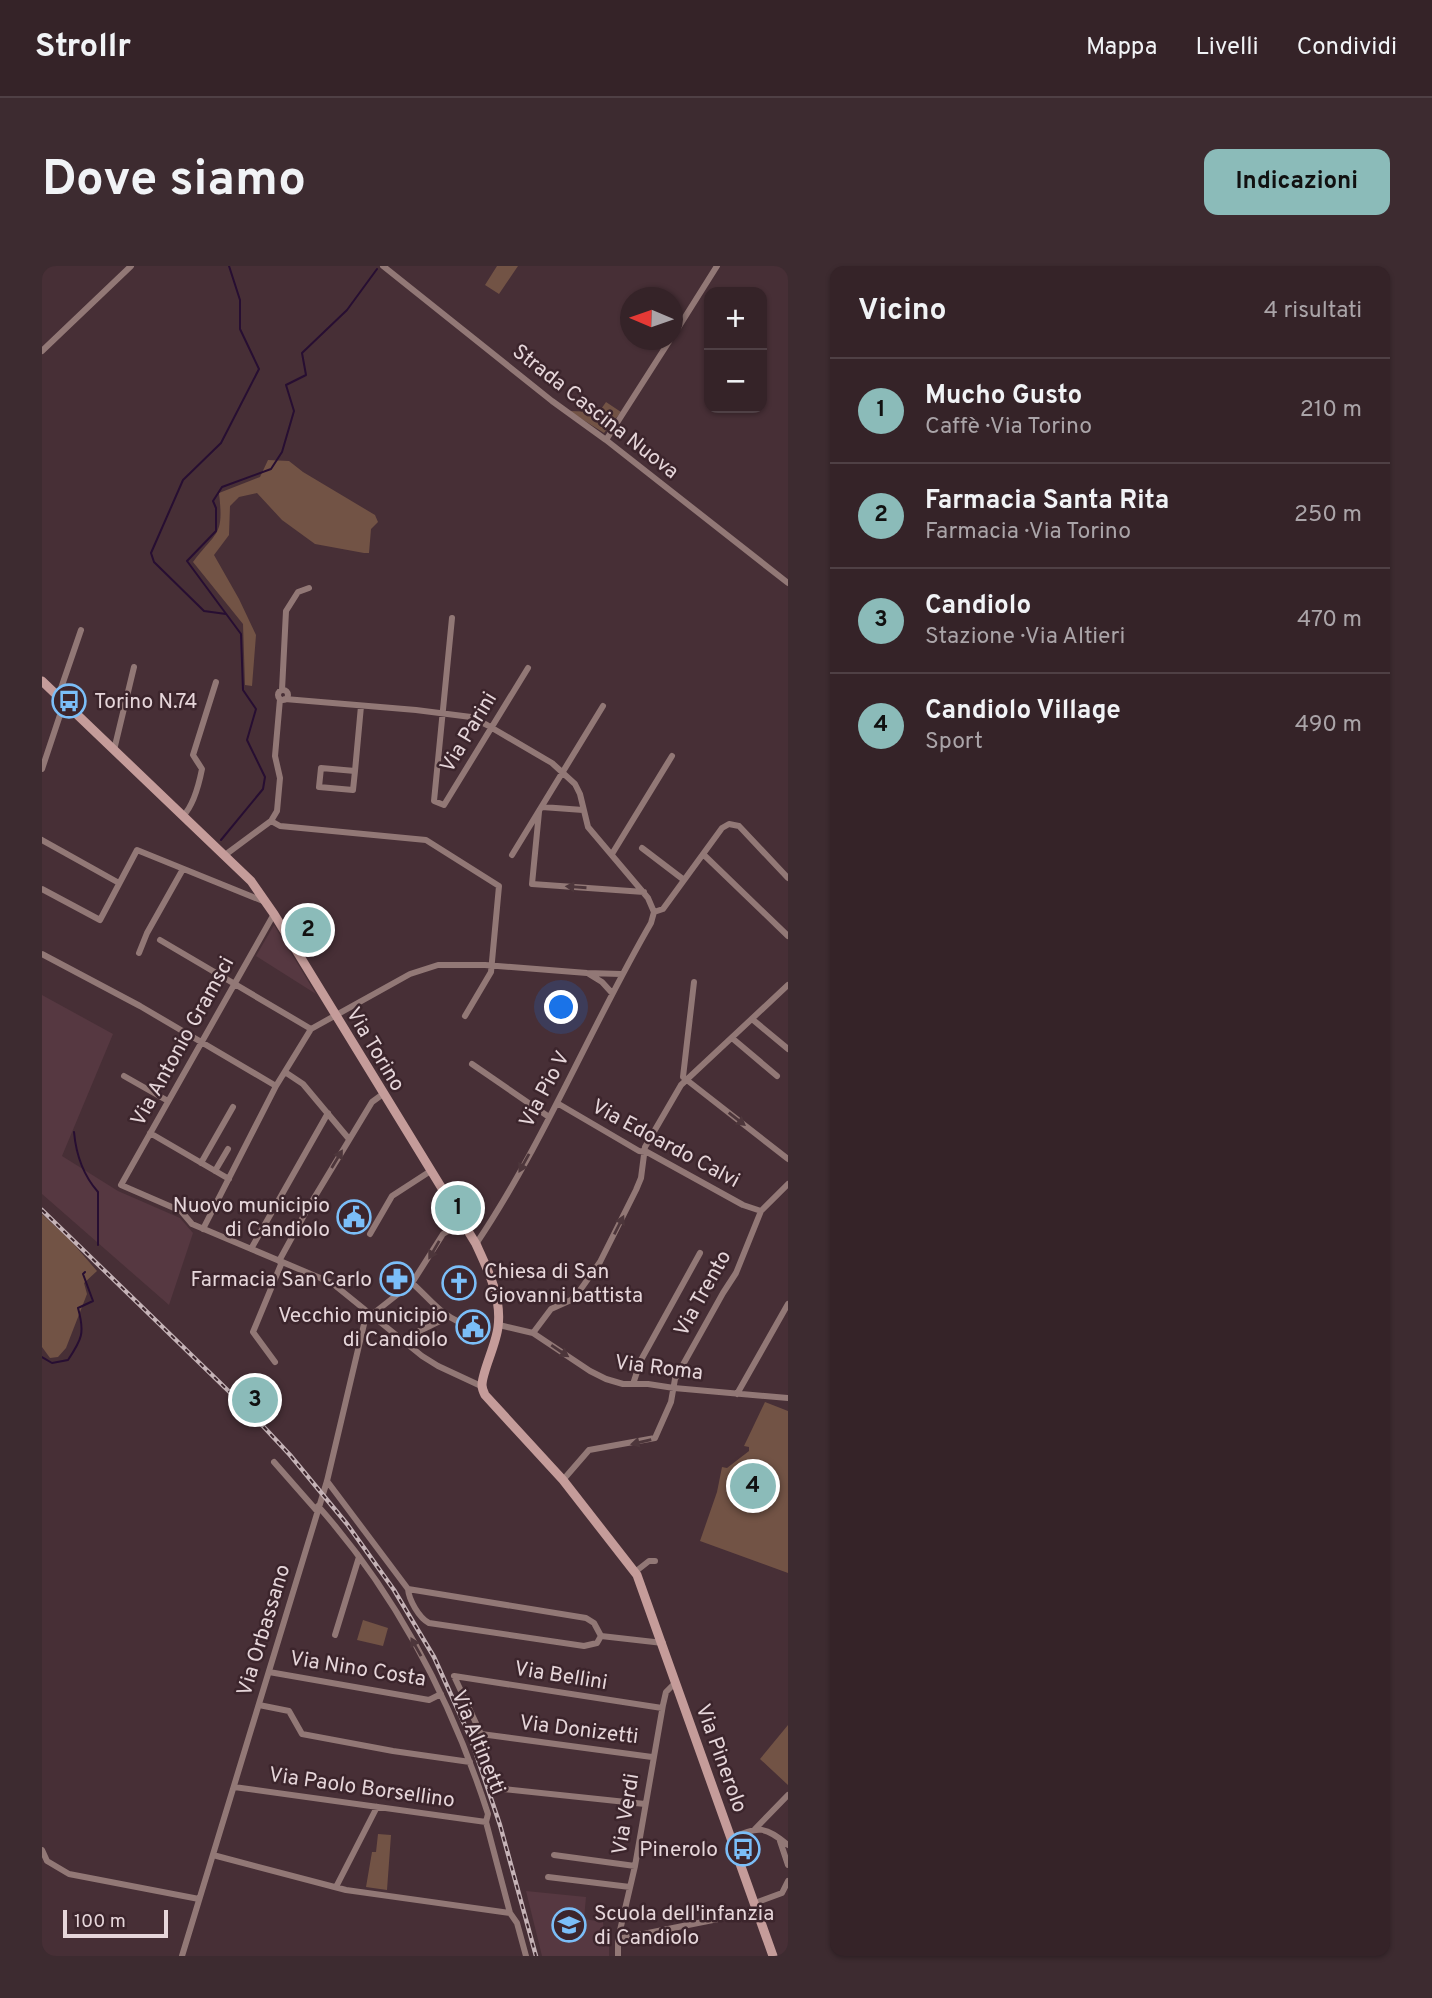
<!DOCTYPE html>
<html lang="it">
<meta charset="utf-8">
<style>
:root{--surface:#352328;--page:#3d2b30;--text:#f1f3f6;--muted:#aaa4a8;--line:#4f4045;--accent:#8bbbb9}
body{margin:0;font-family:Overpass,sans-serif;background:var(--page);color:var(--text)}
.controls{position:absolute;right:21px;top:21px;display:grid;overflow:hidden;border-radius:14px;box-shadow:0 2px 5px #0004}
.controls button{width:63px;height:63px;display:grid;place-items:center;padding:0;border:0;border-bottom:2px solid var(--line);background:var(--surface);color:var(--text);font:35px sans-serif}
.compass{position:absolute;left:578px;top:21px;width:63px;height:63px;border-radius:50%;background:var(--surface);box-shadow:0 2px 5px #0004;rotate:272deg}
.scale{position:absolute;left:21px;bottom:18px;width:105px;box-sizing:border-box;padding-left:7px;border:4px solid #e6d6da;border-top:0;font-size:19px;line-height:24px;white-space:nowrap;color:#e6d6da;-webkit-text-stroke:5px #3c252c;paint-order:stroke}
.you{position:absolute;left:520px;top:742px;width:24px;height:24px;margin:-18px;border:5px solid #fff;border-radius:50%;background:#1a73e8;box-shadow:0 0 0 10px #1a73e833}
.badge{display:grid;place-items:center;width:46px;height:46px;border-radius:50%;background:var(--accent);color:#111;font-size:23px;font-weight:700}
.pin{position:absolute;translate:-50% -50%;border:4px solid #fff;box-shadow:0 2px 7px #0006}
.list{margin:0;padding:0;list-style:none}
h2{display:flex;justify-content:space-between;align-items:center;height:91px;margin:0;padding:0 28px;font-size:30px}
h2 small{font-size:23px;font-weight:400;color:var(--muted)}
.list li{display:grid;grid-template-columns:46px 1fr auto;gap:21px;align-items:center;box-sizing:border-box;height:105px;padding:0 28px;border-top:2px solid var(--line)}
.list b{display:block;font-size:26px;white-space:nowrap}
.list p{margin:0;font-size:23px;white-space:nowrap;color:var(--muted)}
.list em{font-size:23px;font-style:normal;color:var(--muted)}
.map{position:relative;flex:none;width:746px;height:1690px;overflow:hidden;border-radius:14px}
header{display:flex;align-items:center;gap:42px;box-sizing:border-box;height:98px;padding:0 35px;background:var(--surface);border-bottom:2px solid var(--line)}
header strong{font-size:33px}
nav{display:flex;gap:38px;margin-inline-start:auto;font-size:24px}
.intro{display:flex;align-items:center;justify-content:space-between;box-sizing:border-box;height:168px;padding:0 42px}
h1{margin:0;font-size:49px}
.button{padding:18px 32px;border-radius:14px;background:var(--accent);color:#111;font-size:24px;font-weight:700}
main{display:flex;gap:42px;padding:0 42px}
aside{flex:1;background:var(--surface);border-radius:14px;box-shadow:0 2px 5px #0004}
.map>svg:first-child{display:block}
.built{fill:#563841}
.green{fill:#725345}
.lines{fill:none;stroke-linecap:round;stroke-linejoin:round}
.stream{stroke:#270e32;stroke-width:2}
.minor{stroke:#927876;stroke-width:6}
.secondary{stroke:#c59c9a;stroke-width:9}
.rail-casing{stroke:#c5b3b7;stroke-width:4.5}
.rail{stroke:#3c252c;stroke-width:2;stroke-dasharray:5;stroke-linecap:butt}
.oneway{fill:#4d363b}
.labels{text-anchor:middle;stroke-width:5;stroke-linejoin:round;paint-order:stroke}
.street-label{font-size:21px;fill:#e6d6da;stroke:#3c252c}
.poi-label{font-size:21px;fill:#e6d6da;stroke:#3c252c;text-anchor:end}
</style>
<header>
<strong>Strollr</strong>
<nav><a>Mappa</a><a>Livelli</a><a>Condividi</a></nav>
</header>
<div class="intro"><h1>Dove siamo</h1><a class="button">Indicazioni</a></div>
<main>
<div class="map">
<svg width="746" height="1690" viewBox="0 0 746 1690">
<rect width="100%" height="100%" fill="#472f36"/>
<path class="built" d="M232,659l42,69 -60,-38z
M0,729l71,39 -51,122 56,35 62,27 13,15 -24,72 -127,-111z
M484,1625l60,6 -2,22 19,3 1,12h5v22h-67z"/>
<path class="green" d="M455,0h21l-19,28 -14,-9z
M564,136l15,10 -17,21 -35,-22 30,1z
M226,194l21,1 14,11 72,43 3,7 -7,7 -2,24h-5l-49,-9 -33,-24 -25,-27 -18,4 -9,9 -1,29 -15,20 25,44 17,36 -4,51 -7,-1 -2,-61 -50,-62c24,-32 31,-25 26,-69l41,-16z
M0,948l29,27 26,30 -13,12 3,11 -21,54 -8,9 -8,1 -8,-11z
M723,1136l23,9v162l-88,-32 17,-49 5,-25 5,1 22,-17v-4l-5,-1z
M321,1354l25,8 -5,18 -26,-6z
M746,1459v60l-28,-26z
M336,1568l13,1 -4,55 -21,-3 6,-35h4z"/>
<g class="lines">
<path class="stream" d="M184,348l-22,-3 -50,-49 -3,-9 32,-73 38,-37 38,-74 -19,-40v-29l-11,-34
M179,574l42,-51 2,-12 -18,-37 9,-31 -13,-19 -2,-56 -54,-73 29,-30v-23l-3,-7 9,-14 49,-18 11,-17 12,-41 -8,-26 20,-10 -4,-22 45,-43 30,-41
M32,866c2,22 9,43 24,60v53
M0,1091l10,6 16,-3c14,-21 17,-27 10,-52l15,-7 -10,-27 2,-2"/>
<path class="minor" d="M341,0l169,135 54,39 182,143
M631,70l44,-70
M0,85l89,-85
M564,174l64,-100
M410,352l-18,183 10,4 84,-137
M236 429a5 5 0 1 1 10 0a5 5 0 1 1-10 0Z
M240,424l4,-79 12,-19 11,-4
M16,431l23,-67
M243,433l131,11 55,7 16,8 65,38 23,21 5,10 8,33 60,71 6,14
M72,484l20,-83
M279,502l34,3 -2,19 -34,-3z
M0,503l22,-66
M313,505l6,-65
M500,541l41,3
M497,546l-7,72 112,8
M141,550c11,-11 16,-32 19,-47l-9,-14 23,-73
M229,555l9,5 146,14 73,46 -8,86 -26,44
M0,574l77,43
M600,582l42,32
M570,588l60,-98
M661,588l85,82
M183,589l46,-34 6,-10 3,-33 -5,-22 5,-57
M470,589l91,-149
M0,623l58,31 37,-70 126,51
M232,648l-153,271 60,26 11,13 140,59 90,73 16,10 43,20
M118,674l151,89
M97,687l8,-20 36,-64
M0,688l98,52 136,80
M547,708l13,8 10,11
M652,716l-11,95 105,82
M710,753l36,30
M690,772l45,38
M430,798l77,53
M243,806l18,12 46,55
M82,810l44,25
M515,837l82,48 8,1 96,53 18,6
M108,867l79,46
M159,897l32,-56
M173,905l13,-22
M161,963l73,-143 35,-57 99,-55 28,-9h47l102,8 34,1
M328,968l22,-38 37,-24
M434,978c68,-101 114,-216 175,-321l3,-11 9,-3 59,-81 7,-4 10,2 49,52
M209,983l77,-136
M237,995l29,-53 64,-106 11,-8
M370,1017c16,14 29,32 48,39
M457,1059l34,8 57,38 16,8 17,5h25l26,4 114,10
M491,1067l18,-24 20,-9 7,-7 22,-31 36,-72 5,-12 4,-31 36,-62 107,-100
M361,1073l39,-19 3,-4
M233,1096l-22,-30 29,-70
M591,1118l8,-24 59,-107
M695,1128l51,-90
M232,1196l43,49
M521,1214l26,-30 66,-12 16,-36 4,-23 48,-86 13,-20 25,-62 27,-27
M285,1215l81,108 178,29 8,5 7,13
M276,1240c79,89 134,196 170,308l-2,8 24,91 7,10 9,33
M593,1306l14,-11h6
M366,1323c1,11 11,29 21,34l155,23 13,-3 4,-7
M293,1369l24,-78
M559,1370l62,7
M227,1406l160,28 12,-6
M412,1410l27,58 171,23
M412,1410l208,32
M217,1439l30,6 13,23 91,17 77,11
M192,1521l252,35
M462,1523l141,15
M713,1563l33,-34
M690,1572c27,-13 34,-11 56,7
M738,1575l8,24
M0,1584l5,11 22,13 130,25
M171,1589l133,35 164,23
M512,1589l81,11
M506,1611l82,10
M294,1621l41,-80
M713,1637l27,-10 6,-12
M576,1673l140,-28
M140,1690l145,-475 38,-161 47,-37 31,-49 18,-11
M576,1690v-17l17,-73 28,-161 3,-13 10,-10"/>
<path class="secondary" d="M0,415l209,200 23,33 202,330c12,26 26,54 22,83 -2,18 -16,45 -16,58 0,2 2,8 3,10l78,85 74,95 136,381"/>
<defs>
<path id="rail" d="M0,944l204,198 44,47 57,69 47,66 40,67 37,82 29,86 36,131"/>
</defs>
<use href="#rail" class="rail-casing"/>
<use href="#rail" class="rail"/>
</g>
<defs><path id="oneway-solid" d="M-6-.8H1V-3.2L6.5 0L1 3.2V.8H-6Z" transform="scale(1.75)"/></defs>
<g class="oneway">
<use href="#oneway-solid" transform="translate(534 621) rotate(-176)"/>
<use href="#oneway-solid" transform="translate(695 853) rotate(38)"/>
<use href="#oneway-solid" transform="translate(295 893) rotate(-59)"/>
<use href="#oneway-solid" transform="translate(482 897) rotate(119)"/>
<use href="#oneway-solid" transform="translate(577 959) rotate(-63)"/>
<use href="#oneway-solid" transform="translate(392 984) rotate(120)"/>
<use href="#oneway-solid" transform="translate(518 1085) rotate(34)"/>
<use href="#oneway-solid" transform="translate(599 1176) rotate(167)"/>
<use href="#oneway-solid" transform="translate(374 1381) rotate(-119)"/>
</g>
<defs>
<symbol id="bus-ring" viewBox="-11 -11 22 22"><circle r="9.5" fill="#3c252c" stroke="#7bbef8" stroke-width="1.5"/><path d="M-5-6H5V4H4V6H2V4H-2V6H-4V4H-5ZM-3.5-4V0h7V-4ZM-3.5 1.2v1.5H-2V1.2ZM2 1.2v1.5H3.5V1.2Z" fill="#7bbef8"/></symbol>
<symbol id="civic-ring" viewBox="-11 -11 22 22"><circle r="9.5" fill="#3c252c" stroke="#7bbef8" stroke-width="1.5"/><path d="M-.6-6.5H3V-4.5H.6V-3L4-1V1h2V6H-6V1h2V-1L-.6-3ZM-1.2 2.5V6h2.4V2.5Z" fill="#7bbef8"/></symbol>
<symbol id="pharmacy-ring" viewBox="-11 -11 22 22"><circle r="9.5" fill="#3c252c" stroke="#7bbef8" stroke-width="1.5"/><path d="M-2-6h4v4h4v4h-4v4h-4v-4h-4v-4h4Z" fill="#7bbef8"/></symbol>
<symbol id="church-ring" viewBox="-11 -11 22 22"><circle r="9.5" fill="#3c252c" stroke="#7bbef8" stroke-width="1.5"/><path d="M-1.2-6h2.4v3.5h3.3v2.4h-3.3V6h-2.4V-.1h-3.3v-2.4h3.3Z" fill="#7bbef8"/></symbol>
<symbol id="school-ring" viewBox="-11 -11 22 22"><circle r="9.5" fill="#3c252c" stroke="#7bbef8" stroke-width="1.5"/><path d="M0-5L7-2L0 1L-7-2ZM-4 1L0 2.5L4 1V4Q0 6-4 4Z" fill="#7bbef8"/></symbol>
</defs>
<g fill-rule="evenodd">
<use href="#bus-ring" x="8" y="416" width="38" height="38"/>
<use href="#civic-ring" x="293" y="932" width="38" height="38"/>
<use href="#pharmacy-ring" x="336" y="994" width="38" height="38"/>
<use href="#church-ring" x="398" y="998" width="38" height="38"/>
<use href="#civic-ring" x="412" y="1042" width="38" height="38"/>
<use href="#bus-ring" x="682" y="1564" width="38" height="38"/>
<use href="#school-ring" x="508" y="1640" width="38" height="38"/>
</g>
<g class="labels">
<g class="street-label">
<text transform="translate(554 145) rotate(38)" y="7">Strada Cascina Nuova</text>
<text transform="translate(426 466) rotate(-59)" y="7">Via Parini</text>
<text transform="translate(140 775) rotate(-61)" y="7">Via Antonio Gramsci</text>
<text transform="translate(334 783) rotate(59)" y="7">Via Torino</text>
<text transform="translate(502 823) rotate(-62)" y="7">Via Pio V</text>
<text transform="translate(624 877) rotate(28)" y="7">Via Edoardo Calvi</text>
<text transform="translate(660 1027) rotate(-61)" y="7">Via Trento</text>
<text transform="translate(617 1101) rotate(7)" y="7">Via Roma</text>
<text transform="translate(221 1364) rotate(-73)" y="7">Via Orbassano</text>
<text transform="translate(316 1402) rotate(9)" y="7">Via Nino Costa</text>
<text transform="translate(519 1409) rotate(9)" y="7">Via Bellini</text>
<text transform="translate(537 1463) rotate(7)" y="7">Via Donizetti</text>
<text transform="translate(437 1476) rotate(68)" y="7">Via Altinetti</text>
<text transform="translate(680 1492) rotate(70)" y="7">Via Pinerolo</text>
<text transform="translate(320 1521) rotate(8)" y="7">Via Paolo Borsellino</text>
<text transform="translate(583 1548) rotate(-81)" y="7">Via Verdi</text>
</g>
<g class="poi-label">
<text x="52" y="442" text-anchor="start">Torino N.74</text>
<text x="288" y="946">Nuovo municipio<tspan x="288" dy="24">di Candiolo</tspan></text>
<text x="442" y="1012" text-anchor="start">Chiesa di San<tspan x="442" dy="24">Giovanni battista</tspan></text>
<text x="330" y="1020">Farmacia San Carlo</text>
<text x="406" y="1056">Vecchio municipio<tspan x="406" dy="24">di Candiolo</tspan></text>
<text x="676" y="1590">Pinerolo</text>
<text x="552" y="1654" text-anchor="start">Scuola dell'infanzia<tspan x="552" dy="24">di Candiolo</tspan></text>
</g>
</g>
</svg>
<div class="controls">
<button>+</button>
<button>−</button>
</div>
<svg class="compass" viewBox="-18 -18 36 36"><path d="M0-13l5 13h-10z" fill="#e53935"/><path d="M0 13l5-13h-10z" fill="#aaa4a8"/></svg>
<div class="scale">100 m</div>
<div class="you"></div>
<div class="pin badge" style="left:416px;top:942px">1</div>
<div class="pin badge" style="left:266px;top:664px">2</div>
<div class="pin badge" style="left:213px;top:1134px">3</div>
<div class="pin badge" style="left:711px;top:1220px">4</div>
</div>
<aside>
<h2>Vicino<small>4 risultati</small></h2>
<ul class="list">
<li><span class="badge">1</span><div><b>Mucho Gusto</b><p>Caffè · Via Torino</p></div><em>210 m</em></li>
<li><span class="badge">2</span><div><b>Farmacia Santa Rita</b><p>Farmacia · Via Torino</p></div><em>250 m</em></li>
<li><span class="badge">3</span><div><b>Candiolo</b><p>Stazione · Via Altieri</p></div><em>470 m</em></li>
<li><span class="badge">4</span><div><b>Candiolo Village</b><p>Sport</p></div><em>490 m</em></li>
</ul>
</aside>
</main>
